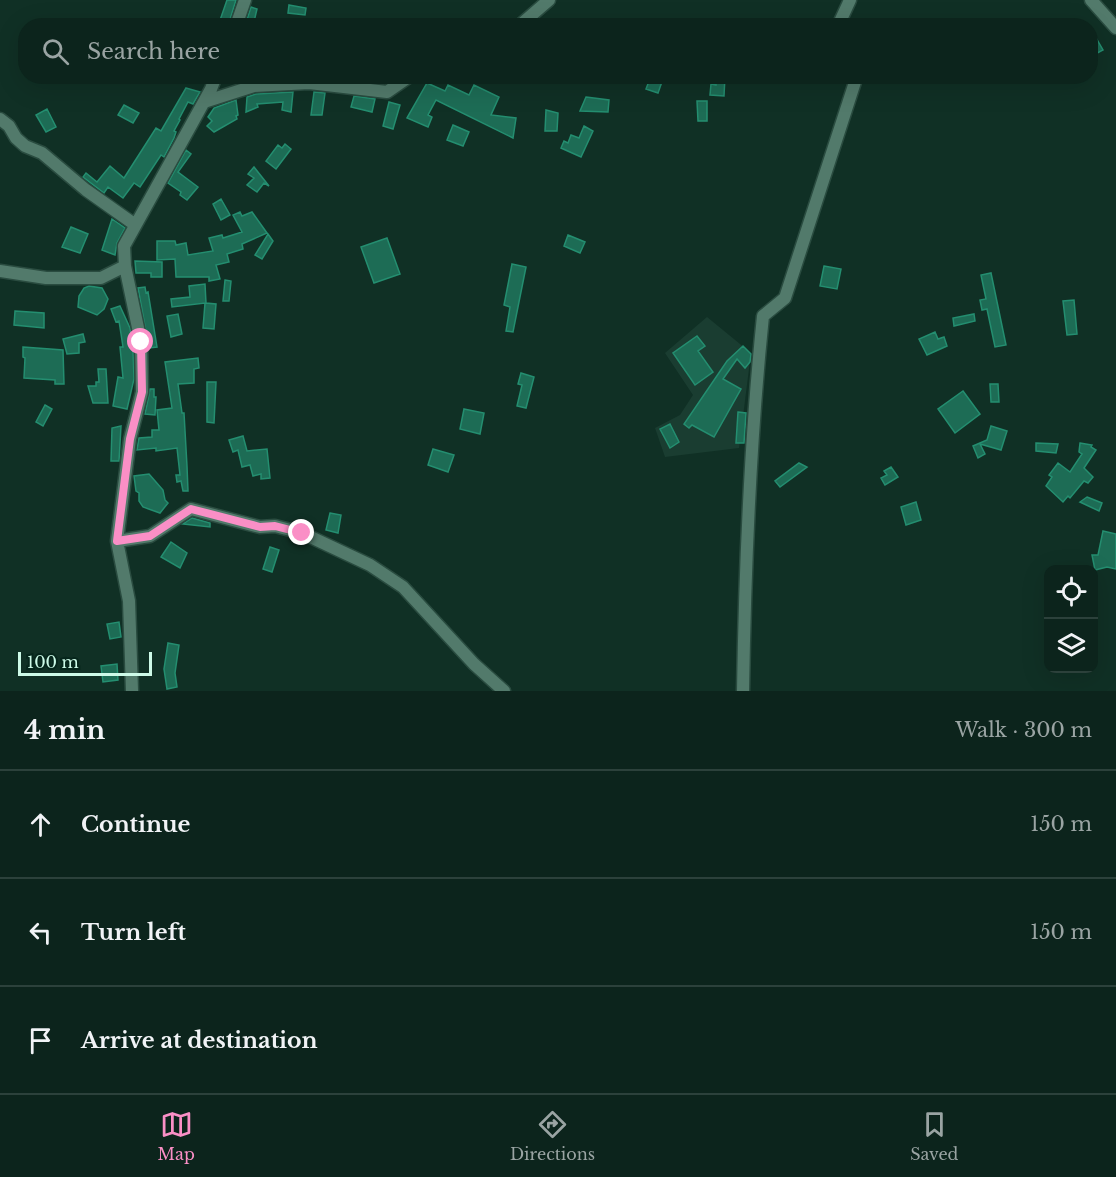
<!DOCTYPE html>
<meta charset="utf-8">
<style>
:root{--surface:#0c241c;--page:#152c25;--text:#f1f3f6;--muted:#9aa4a3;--line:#2c413b;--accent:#fa8fc6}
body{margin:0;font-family:"Libre Baskerville",serif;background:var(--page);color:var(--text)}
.controls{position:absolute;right:18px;bottom:18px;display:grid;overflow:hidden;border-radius:12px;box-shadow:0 6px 24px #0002}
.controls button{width:54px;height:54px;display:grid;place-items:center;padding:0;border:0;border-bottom:2px solid var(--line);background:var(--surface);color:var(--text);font:30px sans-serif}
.scale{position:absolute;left:18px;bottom:15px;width:134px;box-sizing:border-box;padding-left:6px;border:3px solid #cdfae8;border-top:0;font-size:16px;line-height:21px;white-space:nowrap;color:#cdfae8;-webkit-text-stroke:4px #06261c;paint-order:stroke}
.stop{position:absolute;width:18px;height:18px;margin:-14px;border:4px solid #fa8fc6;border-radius:50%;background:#fff}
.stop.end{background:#fa8fc6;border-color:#fff;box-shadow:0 2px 6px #0008}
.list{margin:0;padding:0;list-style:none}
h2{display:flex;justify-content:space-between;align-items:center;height:78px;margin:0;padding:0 24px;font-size:26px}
h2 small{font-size:20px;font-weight:400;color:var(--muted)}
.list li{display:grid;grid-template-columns:39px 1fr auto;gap:18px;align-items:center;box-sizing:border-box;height:108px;padding:0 24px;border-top:2px solid var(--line)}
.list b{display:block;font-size:22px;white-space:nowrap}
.list em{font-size:20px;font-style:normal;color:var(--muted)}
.icon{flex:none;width:33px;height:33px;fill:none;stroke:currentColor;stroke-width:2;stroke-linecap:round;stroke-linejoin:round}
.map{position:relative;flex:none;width:1116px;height:691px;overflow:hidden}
.search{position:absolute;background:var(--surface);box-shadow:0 6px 24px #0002;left:18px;right:18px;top:18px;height:66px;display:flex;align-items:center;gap:15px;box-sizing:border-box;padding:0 21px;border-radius:24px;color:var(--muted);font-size:22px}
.sheet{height:402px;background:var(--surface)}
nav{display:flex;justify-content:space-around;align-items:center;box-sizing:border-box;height:84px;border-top:2px solid var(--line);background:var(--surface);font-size:16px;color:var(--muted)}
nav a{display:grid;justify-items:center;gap:3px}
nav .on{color:var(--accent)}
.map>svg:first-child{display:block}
.built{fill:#1a3d31}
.building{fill:#1d6c55;stroke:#248e70;stroke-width:1.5}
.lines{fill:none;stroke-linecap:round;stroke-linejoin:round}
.minor-casing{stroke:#2a4c40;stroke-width:15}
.minor{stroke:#527a6b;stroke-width:12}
.route{stroke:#fa8fc6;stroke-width:8}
</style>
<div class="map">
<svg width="1116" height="691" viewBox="0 0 1116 691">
<rect width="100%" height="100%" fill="#103025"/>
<path class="built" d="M707,317l44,36 -12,95 -74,9 -10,-29 25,-13 13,-20 -28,-42z"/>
<path class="building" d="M227,0h9l-8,26h-10z
M289,5l17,3 -1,7 -17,-2z
M251,7l6,2 -4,17h-8z
M1095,36l8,14 -13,7v-18z
M651,76h13l-6,17 -12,-4z
M717,76h8l-1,20 -14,-1 1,-11 5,1z
M427,83l18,8 3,-6 21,10 5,-10 25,12 -8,18 25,3 -3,20 -77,-38 -8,15 4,2 -4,10 -21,-9z
M186,88l14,4 -7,12 -5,-2 -9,17 1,1 -6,11 2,1 -2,6 -10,19 -3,-2 -21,32 -6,-4 -11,15 -15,-11 -4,6 -21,-16 3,-4 11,9 13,-16 14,12 32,-50 5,3z
M293,92l-2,20 -9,-2 1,-8 -26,2 1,3 -12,5 1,-15 9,-3z
M314,92l11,1 -3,22h-11z
M354,96l21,3 -3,13 -21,-5z
M586,97l23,3 -1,12 -28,-1z
M236,100l2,15 -2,1 1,3 -23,13 -7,-6 5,-5 -4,-4 6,-9z
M697,101h10v20h-9z
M389,102l11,3 -7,24 -10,-3z
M124,105l15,8 -6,10 -15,-8z
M47,109l9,18 -10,5 -10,-17z
M546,110l12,3 -1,18h-12z
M453,125l16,7 -6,14 -16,-6z
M584,126l9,5 -12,26 -20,-9 3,-7 4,2 3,-8 8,3z
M285,144l6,5 -15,20 -10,-8 12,-16 4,3z
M186,150l5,4 -13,18 20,15 -11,13 -7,-5 1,-3 -13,-9z
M254,167l15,19 -5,-3 -7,9 -10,-7 7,-7 -6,-4z
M221,199l9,16 -9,5 -8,-16z
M240,212l2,4 10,-4 15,21 -25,11 1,5 -16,5 2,8 -13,3 4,14 -11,2v-4h-33l-1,-18 -18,1v-19h18l1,4 10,-2 2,12 25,-4 -4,-13 13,-3 1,3 19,-6 -9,-17z
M112,219l13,9 -8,15 -2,12 -13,-5z
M71,227l17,7 -8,19 -18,-6z
M268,234l5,7 -11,18 -7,-4z
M568,235l17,7 -5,11 -16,-7z
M387,238l13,36 -26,9 -13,-36z
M135,261l27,1v15h-11v-4h-15z
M512,264l14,3 -13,65 -7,-1 4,-24 -6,-2z
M824,266l17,3 -4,20 -17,-3z
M991,273l15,72 -11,2 -8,-38 -5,1 -2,-10 6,-1 -5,-24z
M225,280l6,1 -2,20h-6z
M205,284l1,19 10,1 -2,25 -11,-1 2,-25 -33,4 -1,-8 19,-2 -1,-11z
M89,286l13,2 6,11 -4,10 -7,6 -19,-8 1,-11 5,-8z
M145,287l1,6 2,-1 9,55 -8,1 -11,-60z
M1074,300l3,34 -10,1 -4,-34z
M120,306l10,22 3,22 1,29 -7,30 -14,-3 5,-29 5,1 -3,-31h3l-4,-26 -3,1 -5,-13z
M15,311l29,2v15l-30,-3z
M178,314l4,20 -11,3 -4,-21z
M974,314l1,7 -21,5 -1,-8z
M935,332l3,7 6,-2 3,9 -20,9 -8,-16z
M83,334l2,8 -6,1v10l-12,1 -4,-15z
M697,336l8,10 -7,5 15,21 -18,13 -22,-32z
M743,346l8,8 -1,8 -5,6 -8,-9 -14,20 18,10 -27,48 -22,-12 -3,3 -5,-4 43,-63z
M23,347l40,3 1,34h-9v-4l-31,-2 1,-20 -2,-1z
M198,358l1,10 -5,1v14l-16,1 4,29h2l3,53 1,25h-5l-2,-10 -4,1 -1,-7h4l-3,-27 -21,3v-3l-19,2 2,-12 13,-1v-7h7l-2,-20 15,-2 -7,-46z
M98,369h8l2,34h-15l-5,-17h8v-4h3z
M521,373l13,4 -8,31 -9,-2 5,-21 -4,-1z
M207,382h9l-2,41 -7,-1z
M990,384h8l1,18h-8z
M150,389h4v8h2l-1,18 -10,-1z
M963,391l17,23 -25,19 -17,-24z
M45,405l7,4 -9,17 -7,-4z
M464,409l20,4 -4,21 -20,-5z
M738,412l8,1 -2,30h-8z
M670,424l9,18 -9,6 -10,-19z
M121,426l-2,35h-8l1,-33z
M991,426l16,5 -6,19 -21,-6 5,10 -7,4 -5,-12 14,-6z
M243,436l4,15 20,-2 3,29 -9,1v-5l-8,2 -3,-11 -8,2 -4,-17 -5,2 -4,-12z
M1036,443l22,1 -2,9 -20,-2z
M1080,443l12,2 -1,2 5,3 -12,18 9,9 -5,6 -4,-2 -14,17 -2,-2 -5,6 -17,-16 6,-9 -3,-2 9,-12 12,9 12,-18 -3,-2z
M433,449l21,6 -6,17 -20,-7z
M799,463l8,4 -27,20 -5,-6z
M891,467l7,10 -13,8 -4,-7 6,-3 -3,-4z
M149,474l14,16 2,10 3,3 -8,10 -17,-6 -4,-6v-8l-3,-2 -2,-15z
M1087,497l15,6 -3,8 -19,-9z
M916,502l5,18 -15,5 -5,-18z
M330,513l11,2 -3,18 -12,-3z
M192,518l18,5v4l-27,-3z
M1103,531l13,3v35l-9,-2 -12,3 -3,-15h6z
M171,542l16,11 -7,15 -19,-11z
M270,547l9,3 -7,22 -9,-3z
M119,622l2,15 -11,2 -3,-15z
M168,643l11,2 -4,28 2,14 -10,2 -3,-20z
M117,664l1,16 -15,2 -2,-16z"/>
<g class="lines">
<defs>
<path id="minor" d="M1091,0l25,28
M236,26l9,-26
M519,26l30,-26
M838,26l12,-26
M204,102l50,-16 55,-3 78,9 23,-16
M0,119l9,7 7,12 9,8 17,7 44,37 48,34
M0,271l46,7h55l24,-12
M117,541l33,-5 41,-27 69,18 15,-1 27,7 68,32 33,22 71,77 30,27
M132,691l-3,-90 -12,-60 13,-102 12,-47 -1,-50 -16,-76 -1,-20 87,-157 5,-13
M743,691c2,-125 7,-250 20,-375l22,-18 70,-216 -2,-6"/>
</defs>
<use href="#minor" class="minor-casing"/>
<use href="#minor" class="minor"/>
</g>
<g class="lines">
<path class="route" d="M141,342l1,50 -12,47 -13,102 33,-5 41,-27 69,18 15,-1 27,7"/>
</g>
</svg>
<div class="controls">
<button><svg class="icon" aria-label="locate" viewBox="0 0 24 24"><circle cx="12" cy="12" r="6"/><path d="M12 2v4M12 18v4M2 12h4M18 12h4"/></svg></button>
<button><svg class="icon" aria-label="layers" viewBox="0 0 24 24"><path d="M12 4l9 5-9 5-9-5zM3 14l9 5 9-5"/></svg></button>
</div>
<div class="scale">100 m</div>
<div class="stop" style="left:141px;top:342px"></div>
<div class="stop end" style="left:302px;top:533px"></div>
<div class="search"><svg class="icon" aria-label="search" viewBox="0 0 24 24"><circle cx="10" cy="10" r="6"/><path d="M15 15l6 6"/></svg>Search here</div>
</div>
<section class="sheet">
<h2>4 min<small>Walk · 300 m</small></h2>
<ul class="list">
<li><svg class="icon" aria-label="ahead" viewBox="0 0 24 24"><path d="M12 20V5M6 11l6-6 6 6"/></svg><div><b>Continue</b></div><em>150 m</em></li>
<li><svg class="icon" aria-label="left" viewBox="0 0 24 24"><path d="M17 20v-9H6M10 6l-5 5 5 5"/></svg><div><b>Turn left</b></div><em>150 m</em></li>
<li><svg class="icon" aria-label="arrive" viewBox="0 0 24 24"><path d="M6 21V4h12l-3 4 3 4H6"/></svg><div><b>Arrive at destination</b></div></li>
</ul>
</section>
<nav>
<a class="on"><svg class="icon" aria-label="map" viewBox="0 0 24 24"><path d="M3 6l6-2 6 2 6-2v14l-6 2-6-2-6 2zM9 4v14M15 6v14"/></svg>Map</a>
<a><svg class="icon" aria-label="directions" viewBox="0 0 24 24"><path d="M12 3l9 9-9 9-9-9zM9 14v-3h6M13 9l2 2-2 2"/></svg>Directions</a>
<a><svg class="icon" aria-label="saved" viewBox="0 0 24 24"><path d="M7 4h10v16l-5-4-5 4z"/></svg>Saved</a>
</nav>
